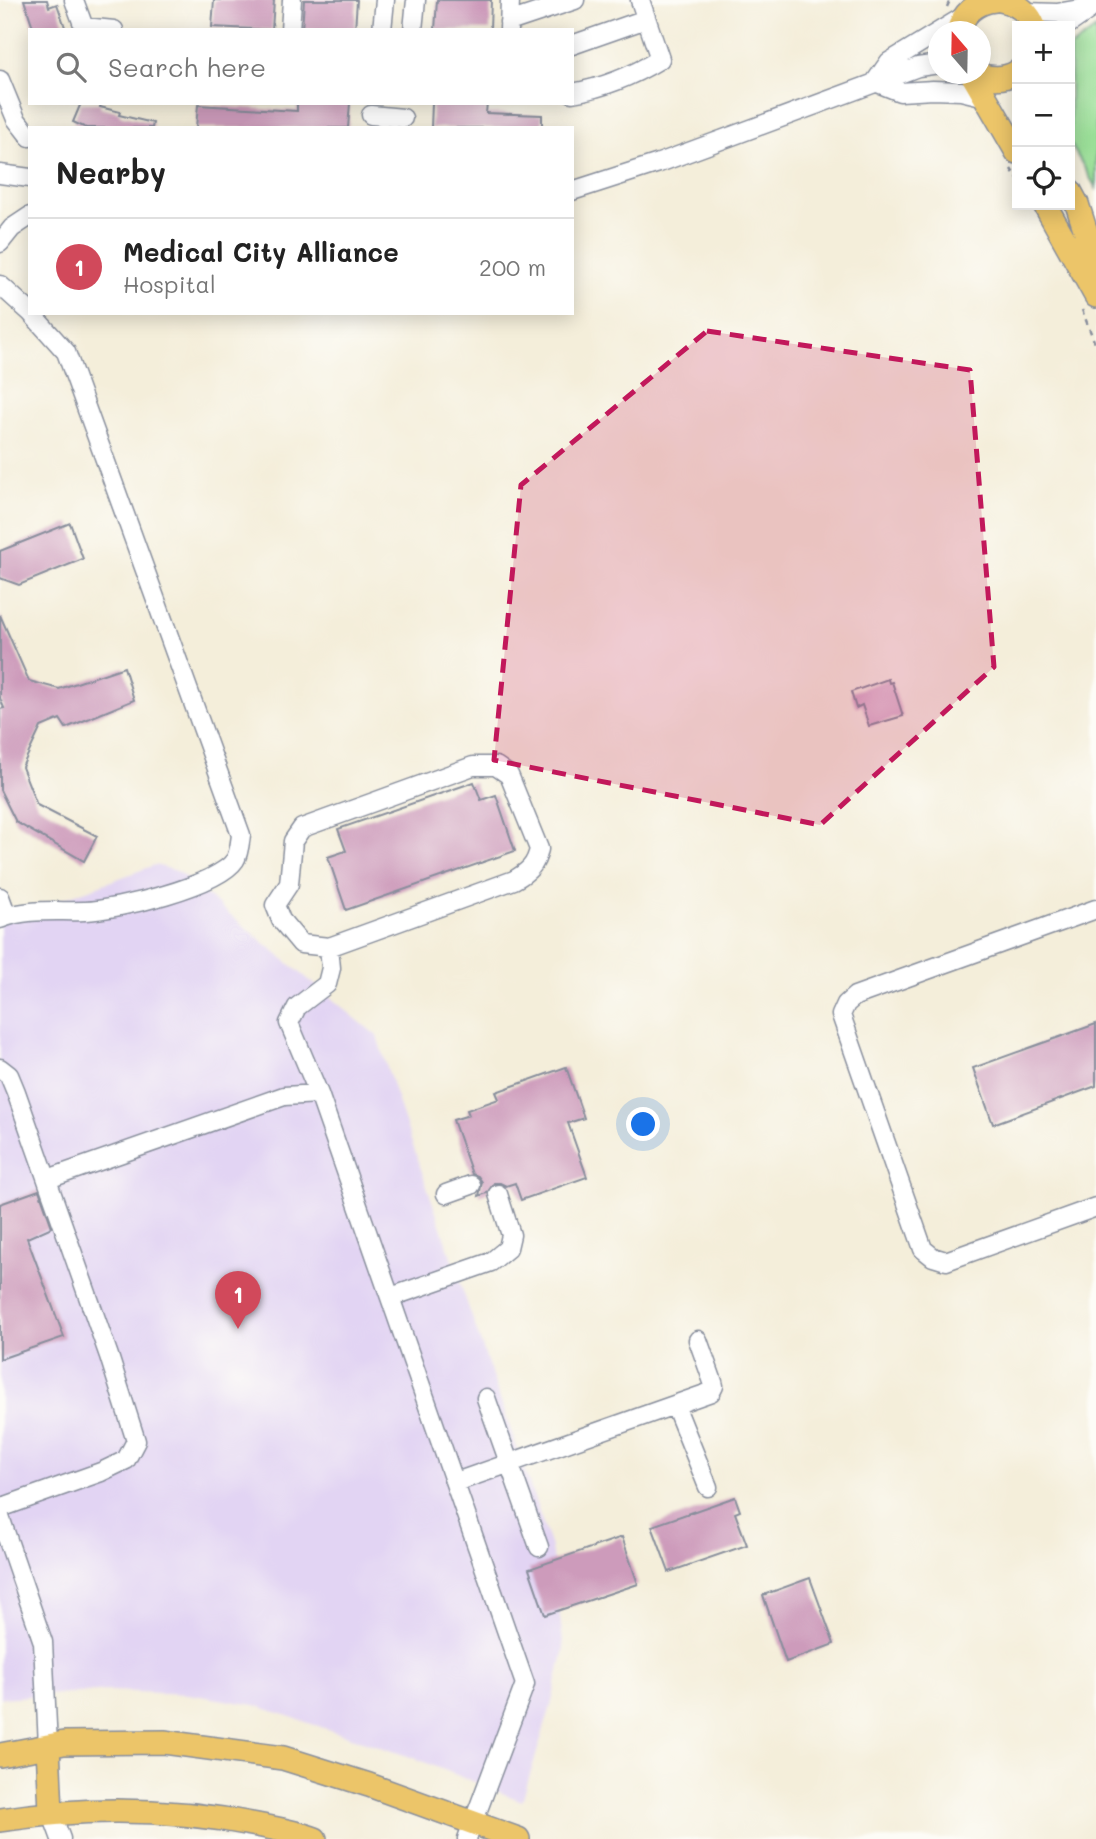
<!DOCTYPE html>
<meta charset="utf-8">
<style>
:root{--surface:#fff;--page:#f2f2f2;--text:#222;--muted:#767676;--line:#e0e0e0;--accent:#d1495b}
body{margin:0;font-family:Mali,sans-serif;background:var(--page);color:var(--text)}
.controls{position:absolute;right:21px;top:21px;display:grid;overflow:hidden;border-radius:0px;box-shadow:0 4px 18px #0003}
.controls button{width:63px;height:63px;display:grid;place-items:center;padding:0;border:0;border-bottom:2px solid var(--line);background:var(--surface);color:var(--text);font:35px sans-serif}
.compass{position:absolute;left:928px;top:21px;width:63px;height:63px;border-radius:50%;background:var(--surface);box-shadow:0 4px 18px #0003;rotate:340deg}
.you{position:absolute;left:644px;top:1125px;width:24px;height:24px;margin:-18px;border:5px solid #fff;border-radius:50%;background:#1a73e8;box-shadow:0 0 0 10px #1a73e833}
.badge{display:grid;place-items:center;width:46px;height:46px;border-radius:50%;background:var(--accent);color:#fff;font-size:23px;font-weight:700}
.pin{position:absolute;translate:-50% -58px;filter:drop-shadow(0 2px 4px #0008)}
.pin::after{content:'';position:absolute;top:37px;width:24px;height:21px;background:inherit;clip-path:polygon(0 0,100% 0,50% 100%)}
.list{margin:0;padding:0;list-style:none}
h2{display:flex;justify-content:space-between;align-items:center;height:91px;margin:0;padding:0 28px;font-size:30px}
h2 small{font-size:23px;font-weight:400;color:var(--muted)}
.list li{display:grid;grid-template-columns:46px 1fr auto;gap:21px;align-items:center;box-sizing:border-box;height:98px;padding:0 28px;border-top:2px solid var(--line)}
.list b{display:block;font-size:26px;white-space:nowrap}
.list p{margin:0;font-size:23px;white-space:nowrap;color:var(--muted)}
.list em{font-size:23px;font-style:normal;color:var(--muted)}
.icon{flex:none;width:38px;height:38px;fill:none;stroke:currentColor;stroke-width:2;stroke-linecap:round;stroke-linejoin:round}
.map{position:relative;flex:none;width:1096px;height:1839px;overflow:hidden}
.search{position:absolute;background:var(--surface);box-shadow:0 4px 18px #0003;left:28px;top:28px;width:546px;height:77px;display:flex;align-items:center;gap:18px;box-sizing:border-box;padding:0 24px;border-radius:0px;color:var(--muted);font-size:26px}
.panel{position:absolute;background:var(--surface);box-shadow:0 4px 18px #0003;left:28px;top:126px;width:546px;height:189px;border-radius:0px}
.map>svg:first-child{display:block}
.built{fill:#e2d4f3}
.green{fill:#9adf97;stroke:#5a877a;stroke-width:2}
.building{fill:#cd9bbb}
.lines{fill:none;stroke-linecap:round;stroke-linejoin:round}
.minor-casing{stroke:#888e9c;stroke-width:21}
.major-casing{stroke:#888e9c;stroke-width:26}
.path{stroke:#888e9c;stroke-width:2.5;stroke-dasharray:5 5;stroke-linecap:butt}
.minor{stroke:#fff;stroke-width:18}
.major{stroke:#ecc569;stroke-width:23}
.marked{fill:#c2185b;fill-opacity:0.2;stroke:#c2185b;stroke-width:5;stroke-dasharray:14 9;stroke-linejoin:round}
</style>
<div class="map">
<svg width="1096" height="1839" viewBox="0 0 1096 1839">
<rect width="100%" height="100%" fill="#fdfcf7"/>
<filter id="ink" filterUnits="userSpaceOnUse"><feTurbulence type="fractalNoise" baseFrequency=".0143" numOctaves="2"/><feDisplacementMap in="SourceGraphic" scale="14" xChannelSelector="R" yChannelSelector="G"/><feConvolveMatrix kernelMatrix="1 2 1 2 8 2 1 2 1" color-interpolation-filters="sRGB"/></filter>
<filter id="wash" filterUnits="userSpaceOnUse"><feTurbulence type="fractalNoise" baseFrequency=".00686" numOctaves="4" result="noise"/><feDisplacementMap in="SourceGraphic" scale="28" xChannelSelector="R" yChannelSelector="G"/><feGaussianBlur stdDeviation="1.57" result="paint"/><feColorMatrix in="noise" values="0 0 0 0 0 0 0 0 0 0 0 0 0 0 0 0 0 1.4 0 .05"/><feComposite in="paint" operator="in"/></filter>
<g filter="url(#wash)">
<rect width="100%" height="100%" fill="#f4eeda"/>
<path class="built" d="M155,865l22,6 200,165 24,75 150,436 13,102 -13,57 -29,95 -103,-41 -164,-55 -67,-11 -78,-3 -110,7v-776z"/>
<path class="green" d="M1096,29v159l-26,-45v-95z"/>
<g id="blocks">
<path class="building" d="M24,0h23l2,7 8,-3 9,26h-32z
M214,0h60l-2,30 -60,-3z
M304,0h53l-2,30h-53z
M437,0h54l-1,30h-55z
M81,103h20l-1,4 20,5 -1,3 34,8 -1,5h-66l-13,-6z
M297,103h53l-2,25h-152l2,-23 99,6z
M432,103h55l-1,10 56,2v13h-111z
M70,523l13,36 -64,26 -19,-7v-27z
M0,615l29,66 30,8 65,-22 10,33 -68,28 -6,-9 -19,8 -19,40 15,38 60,31 -13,25 -68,-39 -16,-32v-81l4,-1 -4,-10z
M888,679l1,4 3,-1 11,34 -34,10 -7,-21 -6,3 -5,-16z
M474,782l7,18 15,-5 19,56 -169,59 -18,-53 18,-6 -8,-22z
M1096,1024v62l-103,38 -20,-56z
M566,1067l18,51 -16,5 19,54 -66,23 -6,-17 -9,3 -6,-3h-6l-7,10 -8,3 3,-14 -4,-6 -6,-2 -19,-54 16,-5 -2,-5 32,-11 -3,-7z
M39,1190l13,37 -25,11 37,99 -64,22v-155z
M735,1497l5,14 -5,2 12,32 -78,27 -17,-46z
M622,1537l16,47 -93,31 -16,-46z
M810,1578l24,66 -48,18 -23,-67z"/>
</g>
</g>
<g filter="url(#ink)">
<use href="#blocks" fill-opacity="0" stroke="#888e9c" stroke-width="2"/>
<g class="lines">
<defs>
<path id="minor" d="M74,0l11,30
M1025,12l32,1 39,-7
M509,22l66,-22
M1066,26l23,-16
M84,27l30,3
M290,30l2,-30
M382,30l3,-30
M413,30l3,-30
M509,30l1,-30
M572,45l74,-26
M0,80l16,39 14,18
M875,82l14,-20 77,-47
M875,82l25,10 33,-2 28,1 25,6
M572,93c30,-5 62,-18 88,-34l-20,-59
M371,115l32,3
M0,174l30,4
M572,191l87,-28 259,-96 21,-3
M0,243l12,-15 18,-12
M0,285l30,27
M473,766h23l13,9 30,74c-3,16 -11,23 -25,31l-185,67 -28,-3 -20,-24 -6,-15 14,-21 4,-43 9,-13z
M0,897l7,19
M1096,909l-241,87 -9,8 -5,11 82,234 10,8 13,4 150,-54
M0,919c27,-11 56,-7 85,-8 31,-1 133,-25 150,-51 4,-6 5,-18 6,-25l-175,-483 -35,-39
M329,947l2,21 -4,16 -30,23 -8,16 30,71 206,590 -58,155
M0,1068l9,7 7,17 93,264 27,85 -10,19 -25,12 -101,36
M48,1179l236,-83 35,-2
M446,1194l25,-9
M391,1297l100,-35 17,-14 3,-13 -13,-41
M486,1398l53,149
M675,1405l33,82
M456,1482l255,-90 3,-6 -1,-4 -15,-42
M0,1517l43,125 5,104
M51,1812l10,27"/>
<path id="major" d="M1000,0c16,3 28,11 34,26
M958,32c5,-19 18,-30 37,-32
M972,74l45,78
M977,74c14,5 27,6 40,-2
M1070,191l7,13 19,59
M1045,205l51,91
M48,1746l3,66
M0,1755l64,-12 100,-1 119,16 86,27 149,54
M0,1820c85,-13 173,-12 257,5 19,4 39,7 58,14"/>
</defs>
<use href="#minor" class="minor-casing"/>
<use href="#major" class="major-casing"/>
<path class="path" d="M947,7l3,-7
M1070,161l6,13
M1011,169l6,9
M1082,310l14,36"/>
<use href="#minor" class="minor"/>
<use href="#major" class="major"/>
</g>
</g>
<path class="marked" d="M707,331l263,39 24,297 -174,158 -326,-65 27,-275z"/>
</svg>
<div class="controls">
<button>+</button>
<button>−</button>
<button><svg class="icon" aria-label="locate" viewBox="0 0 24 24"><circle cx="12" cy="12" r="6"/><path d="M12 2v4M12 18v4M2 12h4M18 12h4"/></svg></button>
</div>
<svg class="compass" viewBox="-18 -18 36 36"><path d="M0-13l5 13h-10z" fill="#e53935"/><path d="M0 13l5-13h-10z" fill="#767676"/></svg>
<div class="you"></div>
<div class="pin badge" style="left:238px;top:1329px">1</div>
<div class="search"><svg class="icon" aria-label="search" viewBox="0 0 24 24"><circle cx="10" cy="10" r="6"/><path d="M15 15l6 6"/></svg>Search here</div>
<section class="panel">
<h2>Nearby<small></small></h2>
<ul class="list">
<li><span class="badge">1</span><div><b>Medical City Alliance</b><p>Hospital</p></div><em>200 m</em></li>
</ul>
</section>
</div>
